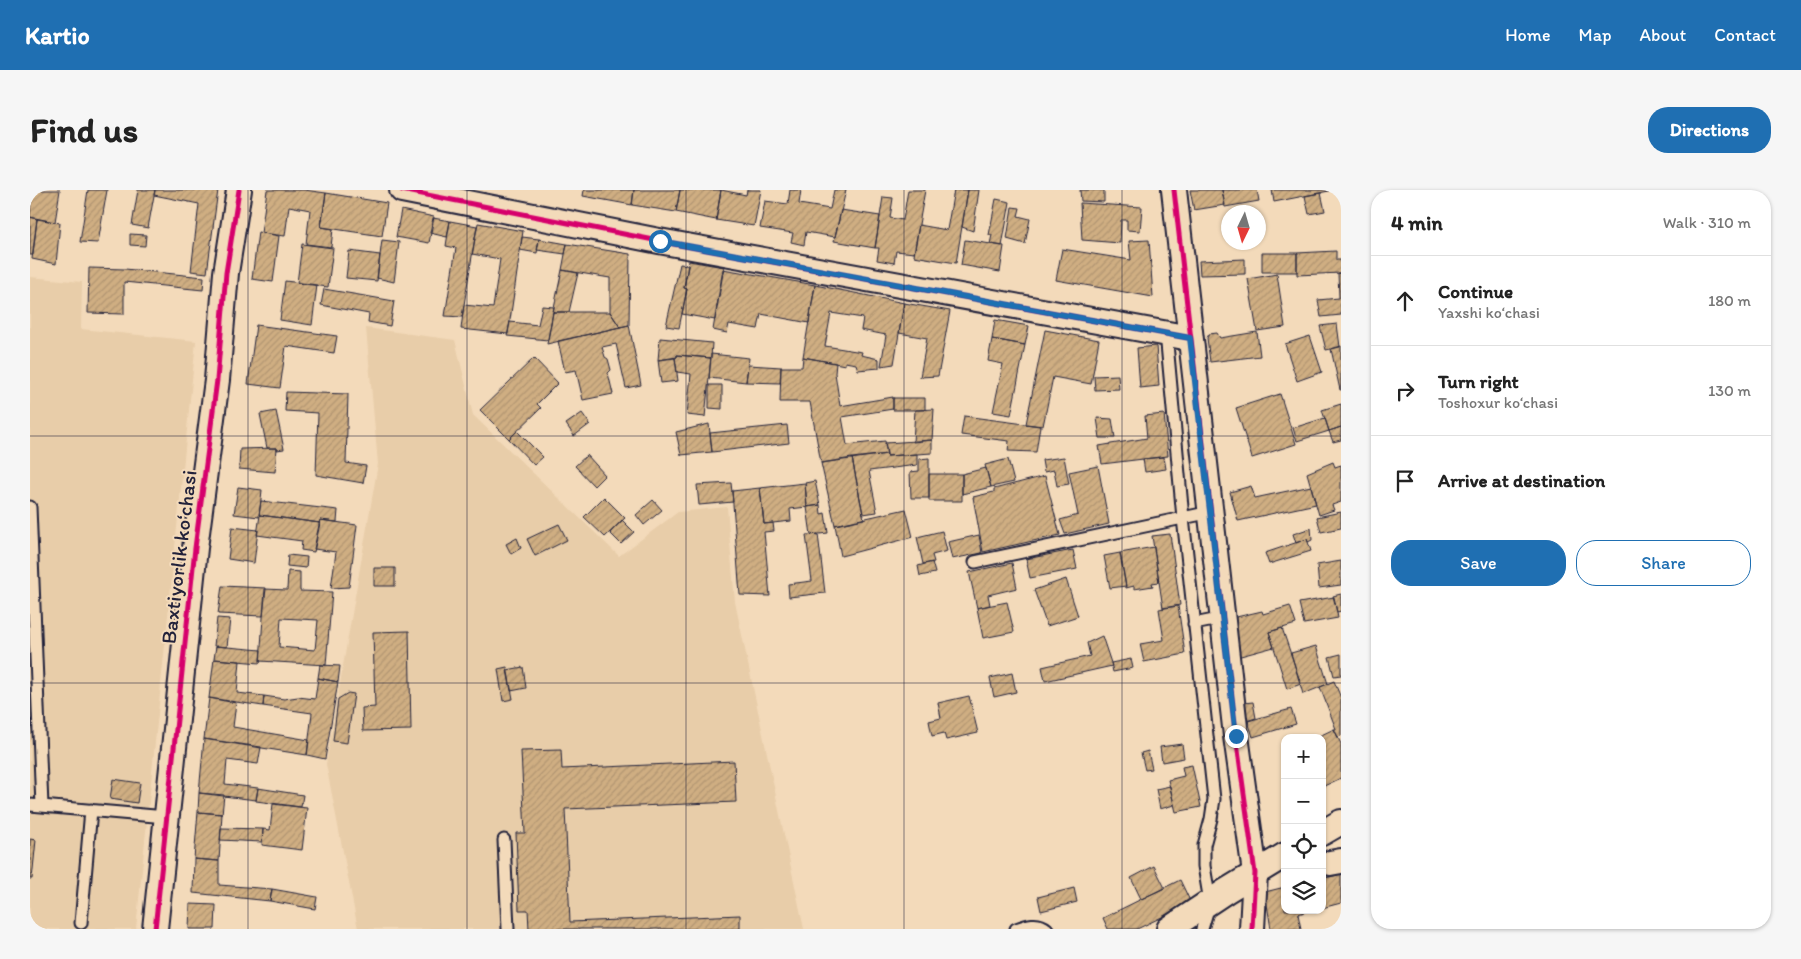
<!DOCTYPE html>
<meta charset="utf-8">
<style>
:root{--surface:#fff;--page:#f6f6f6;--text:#222;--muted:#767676;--line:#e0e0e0;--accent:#1f6fb2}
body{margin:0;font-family:Itim,sans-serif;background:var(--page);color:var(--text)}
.controls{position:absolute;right:15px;bottom:15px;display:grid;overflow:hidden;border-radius:10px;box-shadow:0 1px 4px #0004}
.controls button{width:45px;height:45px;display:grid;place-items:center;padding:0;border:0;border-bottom:1px solid var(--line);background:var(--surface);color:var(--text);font:25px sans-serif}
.compass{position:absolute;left:1191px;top:15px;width:45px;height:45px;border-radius:50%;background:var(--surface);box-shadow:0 1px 4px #0004;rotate:185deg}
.stop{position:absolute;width:15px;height:15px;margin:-11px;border:4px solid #1f6fb2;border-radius:50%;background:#fff}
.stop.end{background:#1f6fb2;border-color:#fff;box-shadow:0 1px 5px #0008}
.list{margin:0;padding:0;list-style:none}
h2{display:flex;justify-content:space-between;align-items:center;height:65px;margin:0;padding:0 20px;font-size:21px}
h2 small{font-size:16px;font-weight:400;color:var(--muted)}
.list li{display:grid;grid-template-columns:32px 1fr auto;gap:15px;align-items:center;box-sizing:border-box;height:90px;padding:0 20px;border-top:1px solid var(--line)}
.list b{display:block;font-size:19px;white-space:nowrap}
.list p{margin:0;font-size:16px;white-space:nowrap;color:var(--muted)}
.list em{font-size:16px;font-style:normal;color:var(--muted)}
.actions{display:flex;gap:10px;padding:15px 20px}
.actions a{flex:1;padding:11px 0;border:1px solid var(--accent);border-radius:20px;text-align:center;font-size:18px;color:var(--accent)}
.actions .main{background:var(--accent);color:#fff}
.icon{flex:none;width:28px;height:28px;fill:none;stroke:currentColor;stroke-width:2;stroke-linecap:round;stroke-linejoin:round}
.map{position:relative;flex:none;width:1311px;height:739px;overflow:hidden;border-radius:20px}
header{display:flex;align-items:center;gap:30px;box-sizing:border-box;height:70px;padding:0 25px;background:var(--accent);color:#fff}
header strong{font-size:24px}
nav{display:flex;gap:28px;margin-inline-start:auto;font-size:18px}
.intro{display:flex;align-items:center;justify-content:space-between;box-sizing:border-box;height:120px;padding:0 30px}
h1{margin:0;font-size:35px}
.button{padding:12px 22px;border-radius:20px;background:var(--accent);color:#fff;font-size:18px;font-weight:700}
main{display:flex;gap:30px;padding:0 30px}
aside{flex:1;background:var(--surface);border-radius:20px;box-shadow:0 1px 4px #0004}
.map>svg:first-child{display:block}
.built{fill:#e8cda9}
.building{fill:url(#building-hatch);stroke:#22223b;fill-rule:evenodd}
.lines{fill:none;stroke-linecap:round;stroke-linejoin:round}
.lane-casing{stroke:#22223b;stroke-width:15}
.street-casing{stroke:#22223b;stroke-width:28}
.lane{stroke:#f3daba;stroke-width:11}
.street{stroke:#f3daba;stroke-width:24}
.cycleway-casing{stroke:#f3daba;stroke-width:8}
.cycleway{stroke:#d6006c;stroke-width:5}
.route{stroke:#1f6fb2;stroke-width:6}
.grid{fill:none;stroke:#22223b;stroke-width:1;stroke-opacity:0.55}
.labels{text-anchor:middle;stroke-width:4;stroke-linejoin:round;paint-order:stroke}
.street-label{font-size:21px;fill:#22223b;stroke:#f3daba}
</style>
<header>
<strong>Kartio</strong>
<nav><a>Home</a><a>Map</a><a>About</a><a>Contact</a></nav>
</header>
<div class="intro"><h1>Find us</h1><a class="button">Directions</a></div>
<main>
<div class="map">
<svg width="1311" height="739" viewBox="0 0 1311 739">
<defs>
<pattern id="building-hatch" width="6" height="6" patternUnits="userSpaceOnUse" patternTransform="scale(1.25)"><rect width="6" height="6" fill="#cfae82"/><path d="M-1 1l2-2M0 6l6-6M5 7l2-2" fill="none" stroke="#b19571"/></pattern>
</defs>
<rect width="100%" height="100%" fill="#f3daba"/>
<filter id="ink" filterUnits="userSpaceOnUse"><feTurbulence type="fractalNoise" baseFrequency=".02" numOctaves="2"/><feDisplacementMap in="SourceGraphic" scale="10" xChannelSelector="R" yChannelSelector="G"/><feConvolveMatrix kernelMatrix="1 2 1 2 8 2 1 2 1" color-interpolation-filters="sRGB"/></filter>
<g filter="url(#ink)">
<path class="built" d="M0,87l52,5 -1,47 115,12 -60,588h-106z
M336,138l89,12 18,75 146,141 59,-44 49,-5 8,95 69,327h-446l-32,-165 52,-300z"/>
<path class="building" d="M2,0h28l-5,32 -25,-5z
M58,0h19l-9,53 -18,-1z
M108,0h17l-7,38 -16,-3z
M125,0h63l-11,83 -16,-2 8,-67 -45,-9z
M237,0h37l22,3 -5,34 12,2 -2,18 -25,-3 4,-34 -21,-4 -4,30 -24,-3z
M554,0h50l-2,15 -49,-9z
M604,0h46l-4,22 -44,-7z
M650,0h41l-5,30 -40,-8z
M691,0l25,5 1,-5h14l-7,36 -38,-6z
M760,0h11l-2,14 31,5 4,-19h12l-11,47 -29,-5 -2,13 -13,-3 2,-9 -33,-5 5,-27 23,3z
M878,0h17l-11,63 -18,-2 -2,12 -17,-3 2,-12h-4l8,-51 10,1 -3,20 13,2z
M924,0h14l-12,73 -42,-7 5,-31 28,5z
M938,0h11l-6,41 -11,-4z
M1050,0h24v12l-23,-1z
M1160,0h32l3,15 -31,5z
M1192,0h35l2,11 -34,6z
M1242,0h57v1l-55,11z
M296,3l61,10 -5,33 -61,-9z
M1291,3l4,18 -16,3 -4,-18z
M966,9l14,3 -8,44 -12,-2 2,-9h-3z
M1050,13l62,4 -2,24 -13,-1v-10h-6l-1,23 -38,-3z
M982,17l8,1 -2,8 12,3 -5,25 -18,-5z
M371,20l33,7 -5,26 -33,-6z
M811,20l39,6 -5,32 -41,-7z
M0,27l7,2 -4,36h-3z
M403,28l17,3 -3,16 -17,-4z
M7,29l23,4 -4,41 -24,-5z
M420,31l27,5 -15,91 -17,-1 11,-68 -10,-2z
M448,33l45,8 -15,103 -47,-5 3,-24 29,3 7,-49 -28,-5z
M228,42l21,4 -6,46 -21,-3z
M100,44l16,1 -1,11 -15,-1z
M492,47l17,2 -2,14 -17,-3z
M509,49l28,5 -2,10 -28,-4z
M352,50l17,2 -5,40 -17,-4z
M935,50l39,6 -4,26 -39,-7z
M1119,50l4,57 -97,-17 6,-31 69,11 -2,-19z
M272,54l31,4 -5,39 -31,-4z
M537,54l63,10 -1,71 -9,2 -10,-15v-34l-48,-8z
M319,61l31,4 -3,26 -31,-3z
M1306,61v9h5v13l-44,2v-22z
M1232,63h35v19h-35z
M1215,69v15l-45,1 -1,-14z
M659,71l35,6 -9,53 -33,-6 5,-25 -3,-1z
M650,74l8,1 -4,23 3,1 -8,39 -13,-2z
M59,78l36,1 79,8 -1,13 -79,-8v32l-36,-1z
M693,79l92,16 -6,38 -48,-9 -3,15 -29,-5 -2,9 -14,-3z
M532,80l16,3 -9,39h-16z
M1308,83h3v42l-20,2 -3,-17 21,-2z
M1247,84l8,53 -28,4 -9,-52z
M255,91l32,4 -5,40 -32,-5z
M785,95l89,18 -10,61 -13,2 5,-31 -25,-5 2,-12 -32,-5 -6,33 37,6 -1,3 18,4v9l-21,2 -2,-6 -11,-2v3l-42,-8z
M294,99l70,12 -4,25 -22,-4 1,-8 -48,-9z
M874,113l46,8 -12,65 -18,1 7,-39 -28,-5z
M512,116l12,1 -6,33 -41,-4 3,-14 28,3z
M523,122h57l10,15 -73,17z
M965,130l34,6 -4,19 -33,-6z
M1307,134l3,23 -14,3 -6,-24z
M226,135l81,11 -3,17 -48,-7 -6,42 -32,-4z
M599,135l12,60 -15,3 -10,-44 -14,3 3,10 3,2 3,11 -3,3 5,21 -30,6 -7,-30 -11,2 -7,-31z
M1015,140l54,10 -8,44 -38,-7 -10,49 -17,-2z
M1227,142l3,24 -50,6 -3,-24 2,-4 8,-1 3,5z
M1280,146l12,36 -25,9 -12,-37z
M630,148l52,5 -1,15 -34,-3v2l-19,3z
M962,149l33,6 -14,70 -18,-3 10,-48 -15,-3z
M1126,156l3,40 -19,2 -3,-40z
M1311,156v44h-1l-9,-41z
M681,164l38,4 -3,24 -37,-4z
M647,165l34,3 -6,59 -18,-2 4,-41 -14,-2 -2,-14 2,-1z
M773,167l33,6 -1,10 5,33 53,-9v12l-51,8 5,28 38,-4 2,13 -66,9 -11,-61h-30l1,-35h21z
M504,168l24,25 -21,21 4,4 -32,31 -29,-29z
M645,168l3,23 -17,2 -3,-23z
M718,175l33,2 -1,16 -34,-1z
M1088,185l1,14 -24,1 -1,-14z
M679,195h13v24l-13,-1z
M256,202l62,2 -2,69 20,3 -3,17 -47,-8 2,-62 -33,-2z
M1250,204l16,50 -44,14 -16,-50z
M863,208h32v12h-32z
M1311,214v23l-12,4 -7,-21z
M904,219l-2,31 -19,2 2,-32z
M246,221l8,38 -7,1v-2h-10l-7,-34z
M552,223l8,11 -16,12 -8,-12z
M1134,224l4,42 -66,8 -3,-18 48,-8 -2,-22z
M934,226l76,10 -4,26 -28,-1 1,-10 -48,-6z
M1067,228l15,1 3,19h-15z
M1295,228l4,13 -32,10 -4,-13z
M679,234l3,28 -31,3 -5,-23z
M757,235l2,18 -77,9 -2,-19z
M1311,237v13l-8,2 -4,-11z
M487,241l26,26 -9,8 -25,-26z
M902,250v13l-45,3 -2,-13z
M247,258l-2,24 -36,-3 1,-20z
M857,264v2l30,-2v11l-48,6 8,41 -14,2 -11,-56z
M557,265l18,20 -11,11 -19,-20z
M1034,267l5,27 -12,2 -3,-16 -10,2 -2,-12z
M1134,267l2,12 -21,3 -2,-13z
M822,268l12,61 -29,6 -14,-62z
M899,268v40h-18l-1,-26 9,-1v-12z
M978,269l6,23 -23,5 -6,-22z
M1303,272l2,5 6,-2v37l-9,3 2,5 -15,5 -12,-42z
M1068,276l11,58 -44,10 -5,-14 18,-5 -9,-43z
M956,278l5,19 -29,7v-20z
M899,284h33v27h-33z
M1015,286l15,59 -77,17 -10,-55 21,-5v-3z
M785,291l5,24 -13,2 -2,-24z
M701,293l2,19 -34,3 -2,-20z
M775,293l2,24 -17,2 1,12 -27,3 -4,-36z
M1221,296l4,12 56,-12 5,18 -78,17 -8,-29z
M208,297l24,3 -3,27 -25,-3z
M730,298l4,36 9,-1 1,8 -10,1 6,64 -30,-1 -8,-104z
M574,307l21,21 -20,19 -21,-20z
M623,310l9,10 -18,15 -8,-10z
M231,311l77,9 -1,12 -17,-2v3l-61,-8z
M790,315l1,9 4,-1 3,20 -17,2 -4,-28z
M876,319l7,28 -72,19 -6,-31z
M1311,322v16l-20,4 -4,-15z
M230,325l60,8 -6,29 -13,-2 1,-9 -45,-6z
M290,330l37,5 -8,62 -18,1 5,-36 -22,-3z
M592,330l12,12 -13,12 -11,-11z
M529,334l8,16 -32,16 -8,-17z
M202,337l26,3 -4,33 -26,-4z
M1281,338l1,12 -4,2 -1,-3 -11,4 -3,-9z
M912,341l5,20 -15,4 2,7 -11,2 -6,-27z
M788,344l7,59 -36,4 -1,-13 24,-3 -6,-46z
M1140,344l10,71 -17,3 -11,-72z
M949,345l3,18 -30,6 -4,-17z
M487,348l4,10 -10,6 -5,-10z
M1277,349l4,12 -42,13 -4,-11z
M1124,357l5,35 -7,1 1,3 -19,3v-3l-8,2 -6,-35z
M1043,360l4,19 -47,9 -4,-19z
M1090,363l6,33 -16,2 -6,-32z
M258,365l19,2 -1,11 -19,-2z
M1311,371v24l-22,3 -2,-23z
M902,372l3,11 -15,3 -2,-10z
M982,373l5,25 -29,7 2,10 -13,3 -8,-36z
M344,378h21v18h-21z
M258,381l12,1v19l32,1 -6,73 -66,-4 5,-72 22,1zM251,428l37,2 -3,30 -36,-3z
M1036,389l12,37 -31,10 -13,-36z
M192,396l44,2 -3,28 -45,-2z
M1311,404v17l-4,1 -4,-16z
M1304,407l4,21 -34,6 -5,-21z
M977,412l7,30 -31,6 -6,-30z
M1148,416l7,48 -41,8 -4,-18 24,-4 -5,-31z
M1260,416l6,18 -27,8 5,15 -37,10 -5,-39 30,-7 1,3z
M187,428l13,1 -3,28 -13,-1z
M1252,438l19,56 -14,5 -18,-57z
M379,441l2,99 -48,1 -1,-23 13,-1 -2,-75z
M1072,446l10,30 -67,15 -3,-14 48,-11 -3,-13z
M186,456l45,4 -1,13 -46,-4z
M1286,456l12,38 -25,10 -12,-41z
M1311,464v21l-7,1 -5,-19z
M184,469l26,2 -3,32 27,3 -1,10 -54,-8z
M1101,469l2,9 -20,4 -2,-9z
M290,475l20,1 -2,16 -20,-4z
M477,477l6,32 -10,2 -5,-32z
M493,477l3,21 -15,3 -4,-21z
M982,483l4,19 -22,5 -4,-19z
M288,488l20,4 -13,77 -18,-4 5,-42 -49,-7 1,-10 20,3 14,-2 17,2z
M1304,491l7,17v38l-3,1 -4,-8h2l-16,-42z
M318,503l6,1 -7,49 -14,-2 5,-42z
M939,506l9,37 -32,7 -2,-7 -12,3 -3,-15 12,-3 -3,-15z
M179,508l27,5 -3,24 76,13 -2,15 -103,-16z
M1223,512l3,16 -10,3 -3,-18z
M1261,519l5,15 -43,13 -5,-16z
M1304,539l7,15v34l-19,9v-49h-7z
M174,549l57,8 -3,17 -31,-4 -2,24 33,4 -2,12 -57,-7z
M1152,554l2,14 -22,4 -2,-15z
M531,560l1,19 172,-8 2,41 -171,7 5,113 170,-7v14h-211l-1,-19h-9l-3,-77h9l-4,-82z
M1118,561l4,18 -7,1 -4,-17z
M1162,575l9,42 -25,5 -8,-32 16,-4 -2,-9z
M83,589l27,4 -3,20 -27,-4z
M1140,596l4,19 -14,4 -4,-20z
M228,598l45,7 -2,12 -45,-6z
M169,603l25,2 -2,19 -24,-2z
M243,614l34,4 -5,42 -40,-5 1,-16 7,1z
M168,622l24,2 -3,47 -25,-2z
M191,638l42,1 -1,13 -42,-2z
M0,649l6,1 -4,39h-2z
M164,669l25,2v24l53,4 -2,12 -77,-8z
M1124,676l11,22 -24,11 -10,-21z
M1311,684v29l-19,5v-29z
M1150,690l11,23 -54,26h-29l-5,-11z
M1255,697v23h27l-14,4 3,15h-30l-6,-37z
M1044,698l3,14 -36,9 -3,-14z
M242,699l45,8 -2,12 -45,-8z
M160,714l26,1 -1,24h-26z"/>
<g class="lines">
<defs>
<path id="lane" d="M1136,143l17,185 31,281 -3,20 -7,26v21l6,36 -8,27
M0,317l12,299
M945,372l236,-50
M1164,434l30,-6
M0,615l136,12
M474,650l4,89
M51,733l10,-113
M986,739c11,-4 22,-8 31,0"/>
<path id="street" d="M372,0l257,51 531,97
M1144,0l62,546 19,137 -3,56
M1292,643l19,-11
M1300,673l11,-2
M125,739l40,-381 22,-168 9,-107 13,-83
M1139,739l57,-38 59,-36"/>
</defs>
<use href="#lane" class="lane-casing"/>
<use href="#street" class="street-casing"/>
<use href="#lane" class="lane"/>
<use href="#street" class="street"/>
<defs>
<path id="cycleway" d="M372,0l257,51 531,97
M1144,0l62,546 19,137 -3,56
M125,739l40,-381 22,-168 9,-107 13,-83"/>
</defs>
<use href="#cycleway" class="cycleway-casing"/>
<use href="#cycleway" class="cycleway"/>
</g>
</g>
<g class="lines" filter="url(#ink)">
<path class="route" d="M630,51l530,97 46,398"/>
</g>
<path class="grid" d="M218,0v739M437,0v739M656,0v739M874,0v739M1092,0v739M0,246h1311M0,493h1311"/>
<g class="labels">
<g class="street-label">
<text transform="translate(149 367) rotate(-83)" y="7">Baxtiyorlik koʻchasi</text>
</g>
</g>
</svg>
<div class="controls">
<button>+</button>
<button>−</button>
<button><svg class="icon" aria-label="locate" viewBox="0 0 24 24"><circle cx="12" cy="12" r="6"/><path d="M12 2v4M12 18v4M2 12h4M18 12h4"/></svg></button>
<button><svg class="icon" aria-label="layers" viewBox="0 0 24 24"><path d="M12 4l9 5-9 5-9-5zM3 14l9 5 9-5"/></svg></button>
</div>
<svg class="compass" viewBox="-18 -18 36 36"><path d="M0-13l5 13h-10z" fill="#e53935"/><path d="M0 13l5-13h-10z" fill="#767676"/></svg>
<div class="stop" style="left:630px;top:51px"></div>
<div class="stop end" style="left:1206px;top:546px"></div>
</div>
<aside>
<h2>4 min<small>Walk · 310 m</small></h2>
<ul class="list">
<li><svg class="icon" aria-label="ahead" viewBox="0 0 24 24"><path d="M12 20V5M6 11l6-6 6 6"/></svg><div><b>Continue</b><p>Yaxshi koʻchasi</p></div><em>180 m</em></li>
<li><svg class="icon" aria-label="right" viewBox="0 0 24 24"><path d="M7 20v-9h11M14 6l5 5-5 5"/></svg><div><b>Turn right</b><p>Toshoxur koʻchasi</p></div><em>130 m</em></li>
<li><svg class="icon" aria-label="arrive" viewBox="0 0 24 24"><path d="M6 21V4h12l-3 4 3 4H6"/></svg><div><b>Arrive at destination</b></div></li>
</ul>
<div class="actions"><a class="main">Save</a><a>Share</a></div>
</aside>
</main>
